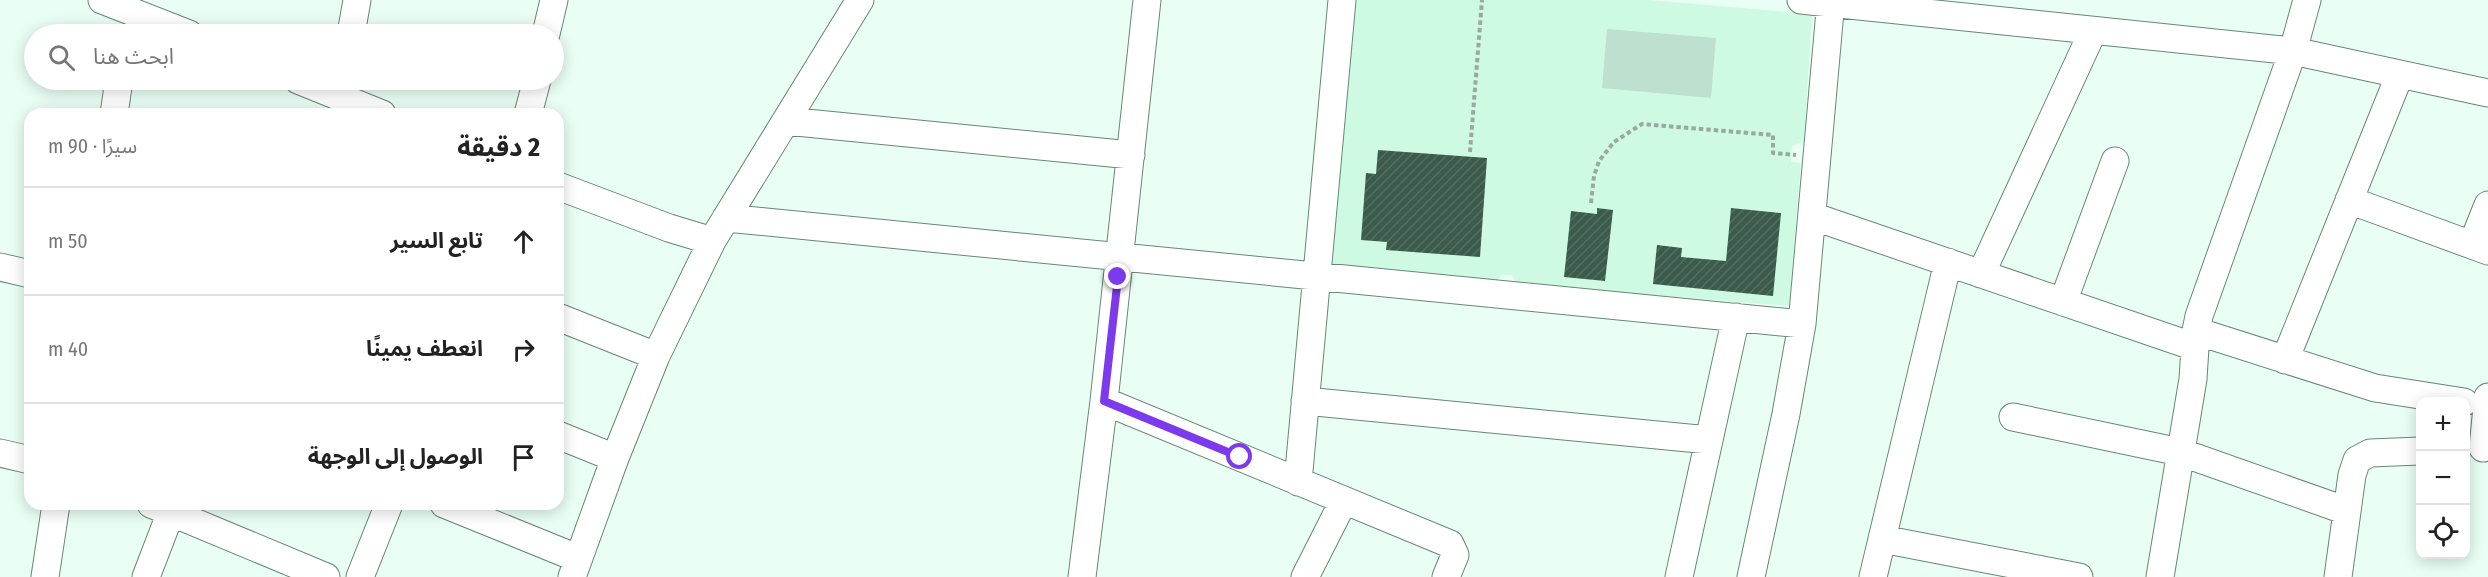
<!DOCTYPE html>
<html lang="ar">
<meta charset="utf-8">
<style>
:root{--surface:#fff;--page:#f2f2f2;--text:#222;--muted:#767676;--line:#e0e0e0}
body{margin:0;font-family:"Fira Sans Condensed","Noto Sans Arabic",sans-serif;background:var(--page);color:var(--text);direction:rtl}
.controls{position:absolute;right:18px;bottom:18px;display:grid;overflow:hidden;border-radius:12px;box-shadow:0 3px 15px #0003}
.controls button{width:54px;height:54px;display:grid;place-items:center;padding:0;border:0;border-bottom:2px solid var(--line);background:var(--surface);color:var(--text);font:30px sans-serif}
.stop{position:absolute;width:18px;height:18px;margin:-14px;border:4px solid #7c3aed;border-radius:50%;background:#fff}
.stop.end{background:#7c3aed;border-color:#fff;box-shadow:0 2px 6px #0008}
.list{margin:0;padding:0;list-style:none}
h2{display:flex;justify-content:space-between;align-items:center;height:78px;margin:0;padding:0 24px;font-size:26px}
h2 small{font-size:20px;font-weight:400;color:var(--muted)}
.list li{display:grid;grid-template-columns:39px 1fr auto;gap:18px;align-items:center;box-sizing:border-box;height:108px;padding:0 24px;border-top:2px solid var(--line)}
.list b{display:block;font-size:22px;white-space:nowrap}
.list em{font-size:20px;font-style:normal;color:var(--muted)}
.icon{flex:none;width:33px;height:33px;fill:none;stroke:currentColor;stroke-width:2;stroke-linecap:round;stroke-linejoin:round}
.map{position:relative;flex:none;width:2488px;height:577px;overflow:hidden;direction:ltr}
.search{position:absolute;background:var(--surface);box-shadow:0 3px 15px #0003;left:24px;top:24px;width:540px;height:66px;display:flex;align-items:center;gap:15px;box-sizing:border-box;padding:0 21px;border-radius:33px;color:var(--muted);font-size:22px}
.panel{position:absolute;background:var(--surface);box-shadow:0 3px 15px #0003;left:24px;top:108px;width:540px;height:402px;border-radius:18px;direction:rtl}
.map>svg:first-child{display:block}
.built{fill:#cefae3}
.park{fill:#bee0ce}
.building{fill:url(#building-hatch)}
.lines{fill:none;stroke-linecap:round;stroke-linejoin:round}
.minor-casing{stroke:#668776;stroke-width:29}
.path{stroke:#98aaa0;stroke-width:4;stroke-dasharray:4.5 3;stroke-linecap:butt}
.minor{stroke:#fff;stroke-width:27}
.route{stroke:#7c3aed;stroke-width:8}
</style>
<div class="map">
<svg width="2488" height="577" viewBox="0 0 2488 577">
<defs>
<pattern id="building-hatch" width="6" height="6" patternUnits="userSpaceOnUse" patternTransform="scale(1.5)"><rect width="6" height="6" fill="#3b5b4b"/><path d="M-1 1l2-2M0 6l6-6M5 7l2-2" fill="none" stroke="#546e61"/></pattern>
</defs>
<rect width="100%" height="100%" fill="#e9fff3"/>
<path class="built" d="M1356,0h293l163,14 -8,127 -12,5 -1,16 10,1 -12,143 -272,-22 -5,-9h-10l-7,8 -164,-15z"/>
<path class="park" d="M1607,29l109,9 -5,60 -109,-10z"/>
<path class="building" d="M1378,150l109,8 -7,99 -94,-7 1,-8 -26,-2 5,-67 10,1z
M1597,208l16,2 -8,71 -41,-4 7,-66 26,3z
M1731,208l50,5 -8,83 -120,-12 4,-39 25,3 -1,9 45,4z"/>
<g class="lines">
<defs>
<path id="minor" d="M102,0l87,34
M1801,0l492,51 195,42
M351,34l6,-34
M546,34l8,-34
M298,80l84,34
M114,114l5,-34
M528,114l9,-34
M786,121l345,34
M558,186l111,42 43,13
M2349,200l139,51
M1812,216l383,131
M726,218l1076,106
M2472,245l16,-40
M0,267l30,7
M1981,274l112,-243
M2063,302l52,-141
M558,317l98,39
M2196,331l179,57 89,14
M2285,360l115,-286
M1104,401l346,143 5,11 -9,22
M1305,401l404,39
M2013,417l167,35 167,59
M558,435l57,23
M2483,448l5,-51
M0,453l30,7
M1298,482l44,-482
M151,504l175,73
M444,504l133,54
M1882,539l197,38
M45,577l11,-73
M146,577l28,-73
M360,577l29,-73
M572,577l43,-119 41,-102 56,-115 148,-241
M1082,577l22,-176 43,-401
M1305,577l39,-77
M1679,577l57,-260
M1751,577l35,-163 16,-90 29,-324
M1873,577l75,-315
M2160,577l33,-198 3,-48 3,-15 94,-265 14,-51
M2338,577l14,-102 5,-15 13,-7 50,-2"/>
</defs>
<use href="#minor" class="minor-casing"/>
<path class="path" d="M1470,152l12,-152
M1591,203l3,-27 5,-15 15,-19 28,-18 131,11v18l23,2"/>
<use href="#minor" class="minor"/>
</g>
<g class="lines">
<path class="route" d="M1118,277l-14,124 136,56"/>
</g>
</svg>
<div class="controls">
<button>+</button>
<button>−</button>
<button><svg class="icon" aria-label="locate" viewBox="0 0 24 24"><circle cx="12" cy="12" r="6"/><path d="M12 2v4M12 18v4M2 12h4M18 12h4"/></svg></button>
</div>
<div class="stop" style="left:1240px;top:457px"></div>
<div class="stop end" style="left:1118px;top:277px"></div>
<div class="search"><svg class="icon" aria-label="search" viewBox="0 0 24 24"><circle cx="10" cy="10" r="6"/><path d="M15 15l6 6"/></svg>ابحث هنا</div>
<section class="panel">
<h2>2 دقيقة<small>سيرًا · 90 m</small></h2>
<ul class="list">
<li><svg class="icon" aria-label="ahead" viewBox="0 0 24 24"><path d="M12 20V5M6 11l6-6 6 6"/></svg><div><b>تابع السير</b></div><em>50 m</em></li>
<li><svg class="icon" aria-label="right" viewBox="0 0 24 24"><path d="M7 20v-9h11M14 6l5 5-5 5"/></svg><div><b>انعطف يمينًا</b></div><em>40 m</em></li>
<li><svg class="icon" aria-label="arrive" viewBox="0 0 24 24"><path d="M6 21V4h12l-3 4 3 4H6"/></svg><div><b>الوصول إلى الوجهة</b></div></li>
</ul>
</section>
</div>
